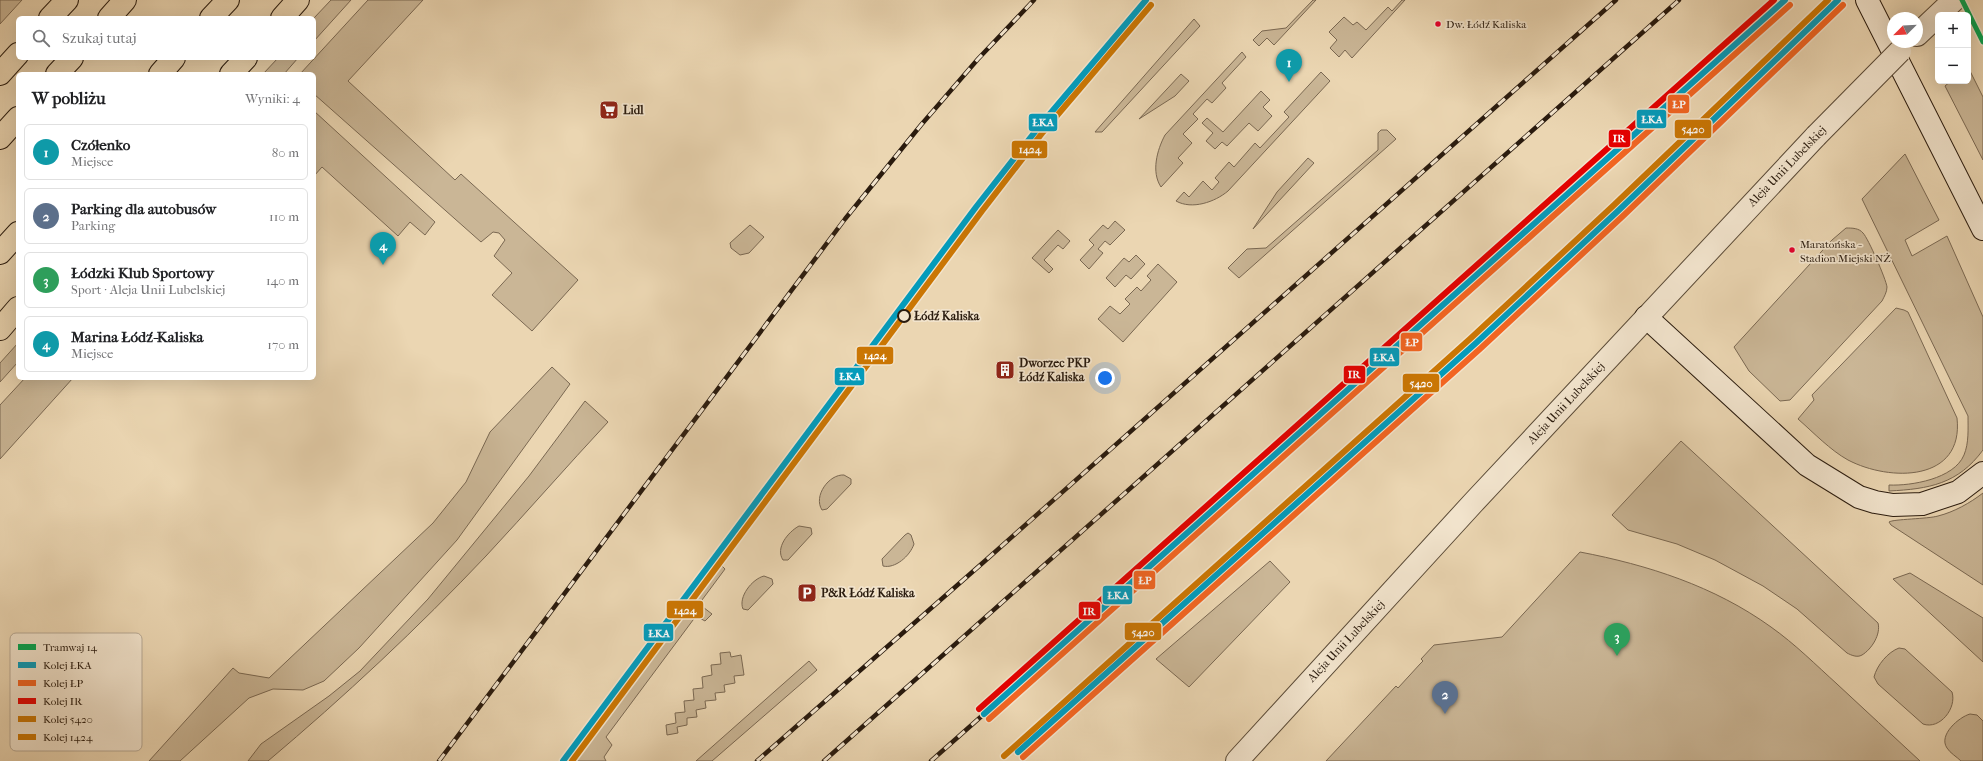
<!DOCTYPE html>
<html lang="pl">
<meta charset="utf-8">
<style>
:root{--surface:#fff;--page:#f6f6f6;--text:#202124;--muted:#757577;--line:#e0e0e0;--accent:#8f2418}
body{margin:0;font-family:"IM FELL French Canon",serif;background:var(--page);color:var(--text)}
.controls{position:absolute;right:12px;top:12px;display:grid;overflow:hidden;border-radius:6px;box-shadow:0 4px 16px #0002}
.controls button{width:36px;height:36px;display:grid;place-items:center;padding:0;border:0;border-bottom:1px solid var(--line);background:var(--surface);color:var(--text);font:20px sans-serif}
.compass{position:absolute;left:1887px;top:12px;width:36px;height:36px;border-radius:50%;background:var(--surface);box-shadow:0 4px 16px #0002;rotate:246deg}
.you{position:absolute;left:1105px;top:378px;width:14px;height:14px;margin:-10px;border:3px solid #fff;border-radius:50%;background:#1a73e8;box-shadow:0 0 0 6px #1a73e833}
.badge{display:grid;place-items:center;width:26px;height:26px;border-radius:50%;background:var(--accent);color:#fff;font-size:13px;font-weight:700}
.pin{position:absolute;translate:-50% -33px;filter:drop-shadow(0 1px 2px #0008)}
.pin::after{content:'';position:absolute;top:21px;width:14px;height:12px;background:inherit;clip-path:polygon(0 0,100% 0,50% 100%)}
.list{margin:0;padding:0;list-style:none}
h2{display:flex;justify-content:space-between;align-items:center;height:52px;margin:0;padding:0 16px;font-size:17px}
h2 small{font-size:13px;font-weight:400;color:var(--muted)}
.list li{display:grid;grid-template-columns:26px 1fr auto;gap:12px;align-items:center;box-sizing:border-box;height:56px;margin:0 8px 8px;padding:0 8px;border:1px solid var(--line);border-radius:6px}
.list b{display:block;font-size:15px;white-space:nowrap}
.list p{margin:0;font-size:13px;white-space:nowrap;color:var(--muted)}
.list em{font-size:13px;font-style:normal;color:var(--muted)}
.icon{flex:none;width:22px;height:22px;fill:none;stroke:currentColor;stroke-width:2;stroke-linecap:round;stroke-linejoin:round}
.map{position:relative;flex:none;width:1983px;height:761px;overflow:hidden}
.search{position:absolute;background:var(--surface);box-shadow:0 4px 16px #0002;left:16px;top:16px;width:300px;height:44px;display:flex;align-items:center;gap:10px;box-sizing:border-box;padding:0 14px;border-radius:6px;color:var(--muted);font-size:15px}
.panel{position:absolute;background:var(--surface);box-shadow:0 4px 16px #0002;left:16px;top:72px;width:300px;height:308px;border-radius:6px}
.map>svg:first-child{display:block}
.green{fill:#cab696;stroke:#7a6852}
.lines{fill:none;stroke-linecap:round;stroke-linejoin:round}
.tertiary-casing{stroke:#5a4a37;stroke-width:24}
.secondary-casing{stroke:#2a1b0e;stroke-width:24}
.primary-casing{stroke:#2a1b0e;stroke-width:24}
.tertiary{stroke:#f2e4cd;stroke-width:22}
.secondary{stroke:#f2e4cd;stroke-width:22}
.primary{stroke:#ebd6b2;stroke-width:22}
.rail-casing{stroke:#2a1b0e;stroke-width:4.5}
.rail{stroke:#f2e4cd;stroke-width:3;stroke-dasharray:9;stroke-linecap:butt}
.tertiary-bridge-casing{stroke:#5a4a37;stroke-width:24;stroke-linecap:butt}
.tertiary-bridge{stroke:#f2e4cd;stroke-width:22}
.rail-1-casing{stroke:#f2e4cd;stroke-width:9}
.rail-2-casing{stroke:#f2e4cd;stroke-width:9}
.rail-3-casing{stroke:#f2e4cd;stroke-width:9}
.rail-4-casing{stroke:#f2e4cd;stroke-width:9}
.rail-5-casing{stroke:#f2e4cd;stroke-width:9}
.rail-1{stroke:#049bbb;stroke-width:6}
.rail-2{stroke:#f26522;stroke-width:6}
.rail-3{stroke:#e50000;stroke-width:6}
.rail-4{stroke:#ca7604;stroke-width:6}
.rail-5{stroke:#ca7604;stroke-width:6}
.tram-1-casing{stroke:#f2e4cd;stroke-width:8}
.tram-1{stroke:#00a651;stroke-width:5}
.bus-dot{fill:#e4002b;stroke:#f2e4cd;stroke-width:1.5}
.stop-dot{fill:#f2e4cd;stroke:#2a1b0e;stroke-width:2}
.labels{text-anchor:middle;stroke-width:3.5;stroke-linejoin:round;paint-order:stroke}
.bus-label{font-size:11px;fill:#2a1b0e;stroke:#f2e4cd;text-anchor:start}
.poi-label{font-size:12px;font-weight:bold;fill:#2a1b0e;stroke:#f2e4cd;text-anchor:start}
.street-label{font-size:12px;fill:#2a1b0e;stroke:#f2e4cd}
.stop-label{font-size:12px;font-weight:bold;fill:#2a1b0e;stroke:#f2e4cd;text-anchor:start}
.key{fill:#f2e4cd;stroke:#b6a894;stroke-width:1}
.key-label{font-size:11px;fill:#2a1b0e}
.line-badge{stroke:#f2e4cd;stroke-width:1.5}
.badge-label{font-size:11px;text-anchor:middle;font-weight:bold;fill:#fff}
</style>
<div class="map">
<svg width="1983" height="761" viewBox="0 0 1983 761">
<rect width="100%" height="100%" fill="#ebd6b2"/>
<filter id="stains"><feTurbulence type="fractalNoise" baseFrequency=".005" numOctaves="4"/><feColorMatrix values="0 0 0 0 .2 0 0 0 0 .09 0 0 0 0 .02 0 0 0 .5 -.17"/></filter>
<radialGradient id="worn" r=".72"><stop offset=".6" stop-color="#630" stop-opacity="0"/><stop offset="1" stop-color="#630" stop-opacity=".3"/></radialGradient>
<path class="green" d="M0,0h22l-22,24z
M331,0h20l-37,41v-23z
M368,0h55l-75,81 107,99 6,-6 117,106 -46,51 -40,-36 20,-22 -18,-17 11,-16 -6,-7 -6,-1 -12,10 -167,-148v-20h-14z
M1313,0h3l-42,45 -7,-7 -8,8 -6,-6 9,-9 24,-3z
M1402,0h3l-53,58 -7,-8 -6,7 -9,-9 7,-8 -8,-8 15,-15 9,8 4,-3 9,8 22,-23 4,4z
M1194,19l6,7 -98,106h-7z
M1242,52l4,5 -24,26 4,5 -14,15 -5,-4 -14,15 5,5 -15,15 9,9 -14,15 5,5 -22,24c-10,-15 -4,-37 4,-52z
M278,58h20l-14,16h-21z
M1968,67l15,30v63l-38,-74 6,-5h17z
M1321,72l9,9 -102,110c-13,11 -36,19 -52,10l8,-9 5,5 14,-16 9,9 7,-8 -4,-4 14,-16 5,5 21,-24 5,5 29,-31 -5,-5z
M1181,74l8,7 -14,15 -36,23z
M1261,91l9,9 -7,7 9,9 -14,15 -9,-8 -22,23 -5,-4 -7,7 -9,-8 7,-8 -11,-10 5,-5 16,14z
M314,111l121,111 -10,13 -15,-13 -12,14 -76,-69 -8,9z
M1381,130h6l9,9 -157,139 -11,-10 19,-19 19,-1 112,-98v-17z
M1905,154l34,66 -34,20 7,16 35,-20 36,81v133c-25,34 -54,39 -94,41v-6c22,1 65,-6 75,-30 5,-12 4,-26 4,-39l-106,-217z
M1308,158l6,5 -61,66 24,-37z
M1115,221l10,9 -15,15 -5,-4 -7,8 5,4 -14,16 -9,-9 14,-15 -5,-5 14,-15 5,4z
M750,225l14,12 -15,16 -9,2 -9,-7 -1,-5z
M1846,228c6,0 13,0 17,5 5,5 23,46 24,54 0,5 -3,10 -5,14l-92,99 -10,1 -31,-30 -15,-24 98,-107z
M1058,230l12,11 -7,8 -5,-4 -14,15 9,9 -4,4 -17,-15z
M1136,255l9,9 -14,15 -5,-4 -11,12 -9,-9 18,-20 5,4z
M1158,264l19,18 -54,60 -25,-23 12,-13 10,8 10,-10 -5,-5 12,-12 4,4 10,-11 -4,-4z
M1896,308l8,2 4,2 49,106c7,64 -67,64 -109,42 -18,-10 -34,-27 -50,-41l16,-19 -2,-5z
M18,343v19l-18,20v-19z
M552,367l18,17 -113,156 -98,108 -35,33 -21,9 -30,-1 -24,9 -69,63h-31l84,-93 6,5 30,5 164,-155 33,-41 24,-50z
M25,378h48l-73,81v-54z
M585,401l23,21c-41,44 -81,90 -122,134 -68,72 -142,141 -218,205h-20l13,-17 68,-48 31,-25 68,-72 101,-123z
M1681,441l197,182c3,11 -6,26 -16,32 -5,3 -11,0 -15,-2l-50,-44 -34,-23 -48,-26 -38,-16 -49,-14 -16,-15z
M844,475l7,4v5l-24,25 -5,1c-9,-14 7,-36 22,-35z
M1983,493v92l-92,-60 -2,-3c4,-3 39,-3 49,-6 16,-4 32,-13 45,-23z
M799,526l12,2 1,6 -24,26h-5c-8,-12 5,-28 16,-34z
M908,533l3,2 3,9c-4,12 -19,25 -31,22l-1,-7 23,-24z
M1580,552c68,13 134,34 191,75 24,17 45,38 66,57 28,26 55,51 83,77h-594l70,-75 2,2 22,-24 3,-3 -2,-2 13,-14 68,-8z
M1270,561l20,21 -101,105 -33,-28z
M721,565l4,4 -26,35 13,10 -7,7 -9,-5 -90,121 6,8 -8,12 2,4h-30z
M1910,573l73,45v44l-90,-83z
M764,576l8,3 1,5 -25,26 -5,-1c-5,-12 9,-30 21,-33z
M1899,648l6,1 47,43c5,16 -12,38 -29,32l-45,-40 -4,-7c3,-12 14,-25 25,-29z
M730,652l1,5 10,-2 3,20 -10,1 1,7 -11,2 1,7 -10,1 1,7 -11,1 1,7 -10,2 1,7 -10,1v7l-10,2 1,6 -11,2 -1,-10 10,-2 -1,-10 10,-1 -1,-11 10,-1 -1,-11 10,-1 -1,-11 10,-2 -1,-10 10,-1 -1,-11z
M809,661l8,9 -105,91h-16z
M1970,714l7,1 6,6v40h-22c-4,-4 -11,-8 -14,-13 -9,-13 12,-31 23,-34z"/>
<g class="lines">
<defs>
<path id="tertiary" d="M1917,35l37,-35
M1237,761l236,-258 343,-367"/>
<path id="secondary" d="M1867,0l116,229
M1646,317l161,148 52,32 16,5 18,3 29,-1 36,-12 25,-19"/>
<path id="primary" d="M50,18l17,-18
M109,18l16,-18
M211,18l17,-18
M282,18l16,-18
M0,74l18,-20
M57,74l15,-16
M160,74l14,-16
M231,74l15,-16
M0,138l18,-20
M0,253l18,-20
M0,329l18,-21"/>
</defs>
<use href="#tertiary" class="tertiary-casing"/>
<use href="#secondary" class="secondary-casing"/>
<use href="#primary" class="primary-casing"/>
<use href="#tertiary" class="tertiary"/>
<use href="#secondary" class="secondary"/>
<use href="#primary" class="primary"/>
<defs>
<path id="rail" d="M439,761l406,-542 76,-94 57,-66 56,-59
M757,761l229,-201 630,-560
M824,761l855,-761
M931,761l53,-47"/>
</defs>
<use href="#rail" class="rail-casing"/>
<use href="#rail" class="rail"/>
<defs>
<path id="tertiary-bridge" d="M1816,136l84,-85"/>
</defs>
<use href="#tertiary-bridge" class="tertiary-bridge-casing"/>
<use href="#tertiary-bridge" class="tertiary-bridge"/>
<defs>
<path id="rail-1" d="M984,714l801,-714
M1018,752l458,-409 143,-133 219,-210
M563,761l413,-554 62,-79 108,-128"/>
<path id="rail-2" d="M989,719l801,-714
M1023,757l458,-409 143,-133 219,-210"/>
<path id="rail-3" d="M979,709l795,-709"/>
<path id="rail-4" d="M1004,756l467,-418 143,-133 214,-205"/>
<path id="rail-5" d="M572,761l410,-550 61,-79 108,-127"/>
</defs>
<use href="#rail-1" class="rail-1-casing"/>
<use href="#rail-2" class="rail-2-casing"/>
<use href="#rail-3" class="rail-3-casing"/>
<use href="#rail-4" class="rail-4-casing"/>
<use href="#rail-5" class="rail-5-casing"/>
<use href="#rail-1" class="rail-1"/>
<use href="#rail-2" class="rail-2"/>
<use href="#rail-3" class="rail-3"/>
<use href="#rail-4" class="rail-4"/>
<use href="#rail-5" class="rail-5"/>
<defs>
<path id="tram-1" d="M1962,0l21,42"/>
</defs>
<use href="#tram-1" class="tram-1-casing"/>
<use href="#tram-1" class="tram-1"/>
</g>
<defs>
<symbol id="supermarket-square" viewBox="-11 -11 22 22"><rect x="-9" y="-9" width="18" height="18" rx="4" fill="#8f2418" stroke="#f2e4cd"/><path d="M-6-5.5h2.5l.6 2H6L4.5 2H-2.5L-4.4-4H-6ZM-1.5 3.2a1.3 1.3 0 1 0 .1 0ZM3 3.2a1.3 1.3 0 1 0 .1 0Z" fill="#fff"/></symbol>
<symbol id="building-square" viewBox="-11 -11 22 22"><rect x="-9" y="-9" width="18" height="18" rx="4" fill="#8f2418" stroke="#f2e4cd"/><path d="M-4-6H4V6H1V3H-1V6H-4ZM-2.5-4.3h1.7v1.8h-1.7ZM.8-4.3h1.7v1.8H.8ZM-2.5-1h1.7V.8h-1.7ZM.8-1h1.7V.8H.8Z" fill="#fff"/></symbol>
<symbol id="parking-square" viewBox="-11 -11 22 22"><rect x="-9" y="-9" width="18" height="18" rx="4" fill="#8f2418" stroke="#f2e4cd"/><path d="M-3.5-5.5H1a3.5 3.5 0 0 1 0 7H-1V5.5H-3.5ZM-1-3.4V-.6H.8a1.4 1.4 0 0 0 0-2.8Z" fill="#fff"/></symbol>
</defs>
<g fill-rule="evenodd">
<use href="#supermarket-square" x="598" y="99" width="22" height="22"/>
<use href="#building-square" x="994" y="359" width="22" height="22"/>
<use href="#parking-square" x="796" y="582" width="22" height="22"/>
</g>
<g class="bus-dot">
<circle cx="1438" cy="24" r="3.5"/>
<circle cx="1792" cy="250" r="3.5"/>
</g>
<circle class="stop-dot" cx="904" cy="316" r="6"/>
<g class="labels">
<g class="bus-label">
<text x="1446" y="28">Dw. Łódź Kaliska</text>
<text x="1800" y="248">Maratońska -<tspan x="1800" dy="14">Stadion Miejski NŻ</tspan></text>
</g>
<g class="poi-label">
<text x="623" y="114">Lidl</text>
<text x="1019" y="367">Dworzec PKP<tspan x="1019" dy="14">Łódź Kaliska</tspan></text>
<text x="821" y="597">P&amp;R Łódź Kaliska</text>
</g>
<g class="street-label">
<text transform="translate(1787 166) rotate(-46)" y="4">Aleja Unii Lubelskiej</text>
<text transform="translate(1566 403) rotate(-47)" y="4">Aleja Unii Lubelskiej</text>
<text transform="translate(1346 641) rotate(-47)" y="4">Aleja Unii Lubelskiej</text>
</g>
<g class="stop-label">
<text x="914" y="320">Łódź Kaliska</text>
</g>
</g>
<rect x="10" y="633" width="132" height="118" rx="6" class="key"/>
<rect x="18" y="644" width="18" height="6" fill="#00a651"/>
<rect x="18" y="662" width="18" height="6" fill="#049bbb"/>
<rect x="18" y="680" width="18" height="6" fill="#f26522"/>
<rect x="18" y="698" width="18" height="6" fill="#e50000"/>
<rect x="18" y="716" width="18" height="6" fill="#ca7604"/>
<rect x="18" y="734" width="18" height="6" fill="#ca7604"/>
<g class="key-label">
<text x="43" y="651">Tramwaj 14</text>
<text x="43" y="669">Kolej ŁKA</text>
<text x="43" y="687">Kolej ŁP</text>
<text x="43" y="705">Kolej IR</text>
<text x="43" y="723">Kolej 5420</text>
<text x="43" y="741">Kolej 1424</text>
</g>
<g class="line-badge">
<rect x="1667" y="94" width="23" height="20" rx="4" fill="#f26522"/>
<rect x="1636" y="109" width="31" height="20" rx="4" fill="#049bbb"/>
<rect x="1028" y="113" width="30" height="19" rx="4" fill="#049bbb"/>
<rect x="1674" y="119" width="38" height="20" rx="4" fill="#ca7604"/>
<rect x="1608" y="129" width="23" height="19" rx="4" fill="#e50000"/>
<rect x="1011" y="140" width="37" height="19" rx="4" fill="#ca7604"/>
<rect x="1400" y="332" width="23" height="20" rx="4" fill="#f26522"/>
<rect x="856" y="346" width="38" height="19" rx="4" fill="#ca7604"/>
<rect x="1369" y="347" width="31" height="20" rx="4" fill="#049bbb"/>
<rect x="1343" y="365" width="23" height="19" rx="4" fill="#e50000"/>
<rect x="834" y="367" width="31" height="19" rx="4" fill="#049bbb"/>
<rect x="1402" y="373" width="38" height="20" rx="4" fill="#ca7604"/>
<rect x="1133" y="570" width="23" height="20" rx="4" fill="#f26522"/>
<rect x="1102" y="585" width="31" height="20" rx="4" fill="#049bbb"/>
<rect x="666" y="600" width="38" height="19" rx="4" fill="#ca7604"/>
<rect x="1078" y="601" width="23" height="19" rx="4" fill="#e50000"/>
<rect x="1124" y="622" width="38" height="19" rx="4" fill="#ca7604"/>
<rect x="643" y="623" width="31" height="19" rx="4" fill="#049bbb"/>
</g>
<g class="badge-label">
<text x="1679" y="108">ŁP</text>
<text x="1652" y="123">ŁKA</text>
<text x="1043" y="126">ŁKA</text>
<text x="1693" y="133">5420</text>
<text x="1619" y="142">IR</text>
<text x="1030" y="153">1424</text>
<text x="1412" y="346">ŁP</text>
<text x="875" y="359">1424</text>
<text x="1384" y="361">ŁKA</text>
<text x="1354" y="378">IR</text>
<text x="850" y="380">ŁKA</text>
<text x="1421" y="387">5420</text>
<text x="1145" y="584">ŁP</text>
<text x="1118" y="599">ŁKA</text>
<text x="685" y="614">1424</text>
<text x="1089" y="615">IR</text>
<text x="1143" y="636">5420</text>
<text x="659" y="637">ŁKA</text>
</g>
<rect width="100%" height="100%" filter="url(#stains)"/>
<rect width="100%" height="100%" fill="url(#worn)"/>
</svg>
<div class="controls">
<button>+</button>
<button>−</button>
</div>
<svg class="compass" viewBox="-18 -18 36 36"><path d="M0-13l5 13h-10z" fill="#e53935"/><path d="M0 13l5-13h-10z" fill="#757577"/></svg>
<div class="you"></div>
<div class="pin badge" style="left:1289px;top:82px;background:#0f9aa8">1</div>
<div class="pin badge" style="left:1445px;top:714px;background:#5c6f8a">2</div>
<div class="pin badge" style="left:1617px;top:656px;background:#2e9e5b">3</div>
<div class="pin badge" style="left:383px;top:265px;background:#0f9aa8">4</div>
<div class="search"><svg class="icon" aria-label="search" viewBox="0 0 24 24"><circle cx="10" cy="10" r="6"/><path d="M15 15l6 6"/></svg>Szukaj tutaj</div>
<section class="panel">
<h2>W pobliżu<small>Wyniki: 4</small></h2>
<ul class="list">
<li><span class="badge" style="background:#0f9aa8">1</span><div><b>Czółenko</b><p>Miejsce</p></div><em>80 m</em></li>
<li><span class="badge" style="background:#5c6f8a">2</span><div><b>Parking dla autobusów</b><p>Parking</p></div><em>110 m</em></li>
<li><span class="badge" style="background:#2e9e5b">3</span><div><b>Łódzki Klub Sportowy</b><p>Sport · Aleja Unii Lubelskiej</p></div><em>140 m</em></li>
<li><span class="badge" style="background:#0f9aa8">4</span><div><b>Marina Łódź-Kaliska</b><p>Miejsce</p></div><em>170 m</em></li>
</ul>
</section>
</div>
